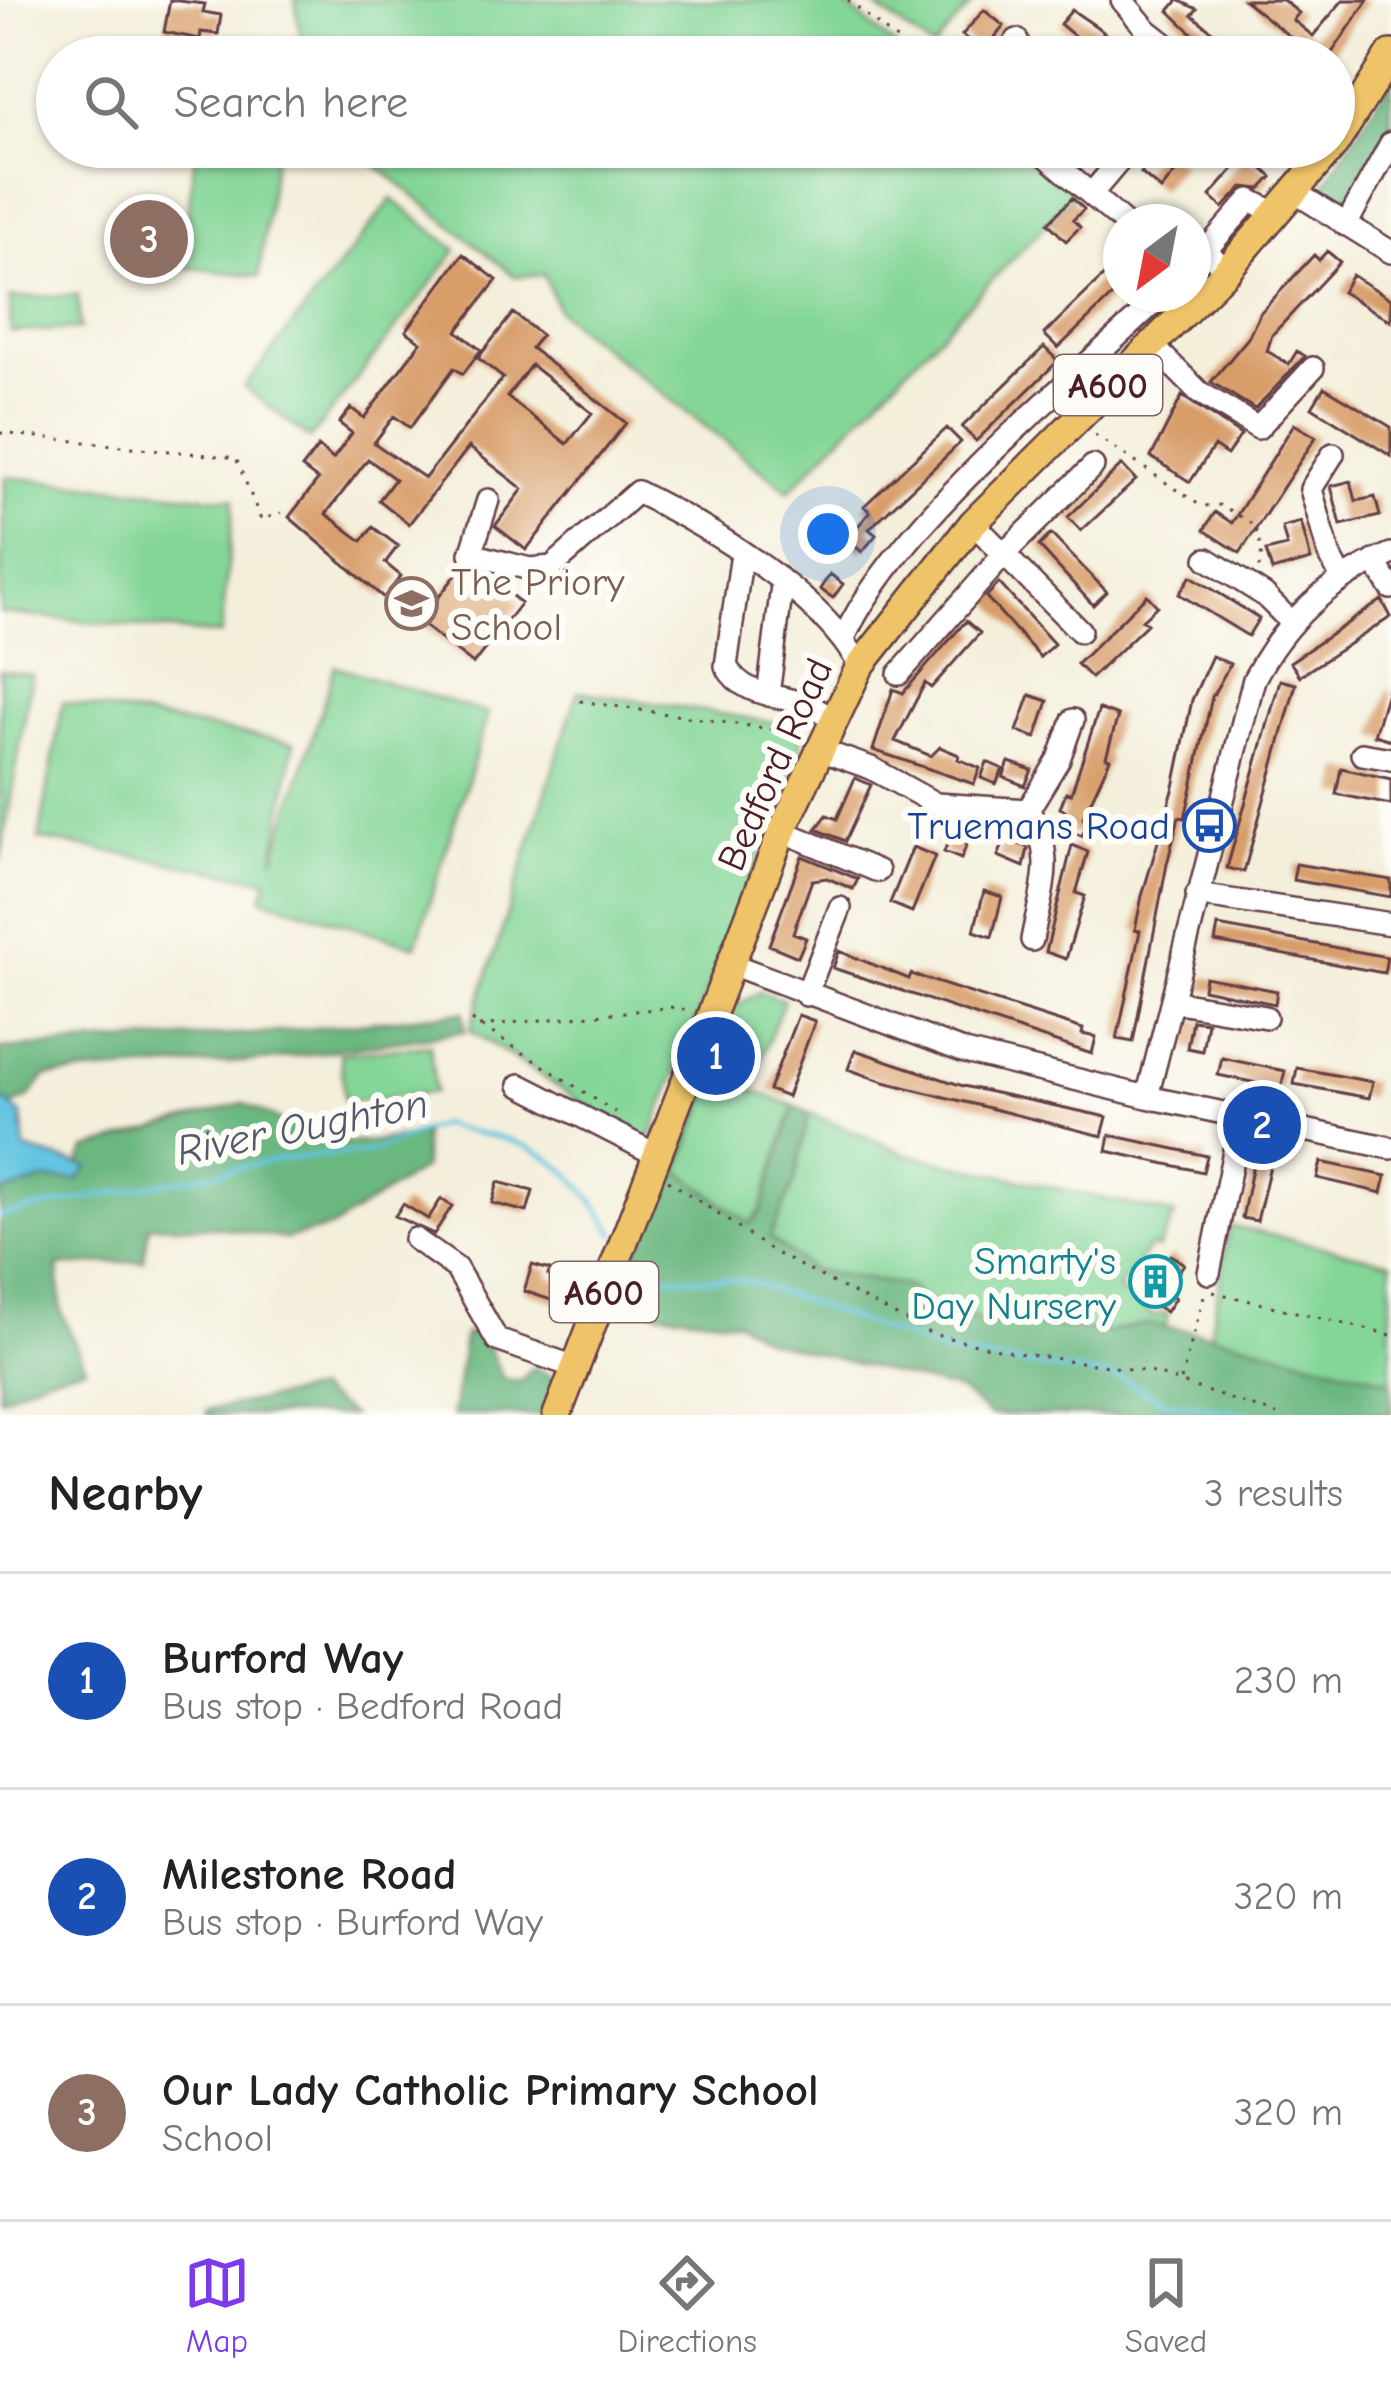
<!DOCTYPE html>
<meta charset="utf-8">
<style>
:root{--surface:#fff;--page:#f6f6f6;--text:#222;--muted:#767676;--line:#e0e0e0;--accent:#7c3aed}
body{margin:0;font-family:"Comic Neue",sans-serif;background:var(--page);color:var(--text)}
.compass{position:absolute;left:1103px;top:204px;width:108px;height:108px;border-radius:50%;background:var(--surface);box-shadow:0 3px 9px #0004;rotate:212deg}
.you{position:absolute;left:828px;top:534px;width:42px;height:42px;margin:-30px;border:9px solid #fff;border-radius:50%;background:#1a73e8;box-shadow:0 0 0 18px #1a73e833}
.badge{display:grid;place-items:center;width:78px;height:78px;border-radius:50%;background:var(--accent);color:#fff;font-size:39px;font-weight:700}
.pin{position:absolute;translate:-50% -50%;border:6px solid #fff;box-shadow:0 3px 12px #0006}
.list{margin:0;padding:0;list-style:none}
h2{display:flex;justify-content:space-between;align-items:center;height:156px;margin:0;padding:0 48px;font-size:51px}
h2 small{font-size:39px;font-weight:400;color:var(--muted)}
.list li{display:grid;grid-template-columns:78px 1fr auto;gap:36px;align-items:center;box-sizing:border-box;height:216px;padding:0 48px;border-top:3px solid var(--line)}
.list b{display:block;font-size:45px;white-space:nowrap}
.list p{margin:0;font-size:39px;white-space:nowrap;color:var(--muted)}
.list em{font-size:39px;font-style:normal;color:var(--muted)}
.icon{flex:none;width:66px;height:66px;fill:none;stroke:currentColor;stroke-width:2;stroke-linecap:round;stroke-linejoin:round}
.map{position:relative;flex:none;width:1391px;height:1415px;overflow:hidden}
.search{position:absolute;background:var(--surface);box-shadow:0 3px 9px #0004;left:36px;right:36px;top:36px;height:132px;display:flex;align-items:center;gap:30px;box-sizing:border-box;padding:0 42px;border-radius:66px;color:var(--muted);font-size:45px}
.sheet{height:804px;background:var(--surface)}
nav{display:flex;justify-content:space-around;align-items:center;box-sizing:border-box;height:168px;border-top:3px solid var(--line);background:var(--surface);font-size:33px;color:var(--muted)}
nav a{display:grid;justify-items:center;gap:6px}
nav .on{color:var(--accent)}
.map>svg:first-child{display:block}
.green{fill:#84d698;stroke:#677a62;stroke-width:3}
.forest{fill:#6bb780;stroke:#5a6b56;stroke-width:3}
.water{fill:#63c5e1;stroke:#567286;stroke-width:3}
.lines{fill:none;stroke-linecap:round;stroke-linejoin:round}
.stream{stroke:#63c5e1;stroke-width:4.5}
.building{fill:#d89d69;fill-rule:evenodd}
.minor-casing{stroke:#643e45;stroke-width:26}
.major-casing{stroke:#643e45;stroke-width:32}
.path{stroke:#643e45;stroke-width:3;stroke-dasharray:3 9;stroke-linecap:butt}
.minor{stroke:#fff;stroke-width:21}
.major{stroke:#efc469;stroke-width:27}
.labels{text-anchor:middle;stroke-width:12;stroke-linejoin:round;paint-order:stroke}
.shield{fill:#fdfcf7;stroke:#806168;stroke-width:3}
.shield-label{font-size:36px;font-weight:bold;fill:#4a1f2b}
.education-label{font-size:39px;fill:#785e54;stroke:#fdfcf7;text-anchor:start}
.street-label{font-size:39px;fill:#4a1f2b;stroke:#fdfcf7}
.transit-label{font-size:39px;fill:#164399;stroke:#fdfcf7;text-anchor:end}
.culture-label{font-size:39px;fill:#0d838f;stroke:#fdfcf7;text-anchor:end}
.water-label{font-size:42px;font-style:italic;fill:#53596b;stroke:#fdfcf7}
</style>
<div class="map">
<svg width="1391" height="1415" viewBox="0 0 1391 1415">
<rect width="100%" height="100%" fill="#fdfcf7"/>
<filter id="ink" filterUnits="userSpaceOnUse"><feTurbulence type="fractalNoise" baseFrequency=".00833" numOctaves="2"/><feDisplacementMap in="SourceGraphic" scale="24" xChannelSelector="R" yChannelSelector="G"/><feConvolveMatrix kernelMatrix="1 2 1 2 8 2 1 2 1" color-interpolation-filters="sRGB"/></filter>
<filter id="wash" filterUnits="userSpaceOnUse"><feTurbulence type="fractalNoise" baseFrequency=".004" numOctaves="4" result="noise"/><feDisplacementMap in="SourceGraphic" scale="48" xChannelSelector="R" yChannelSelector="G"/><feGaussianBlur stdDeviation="2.7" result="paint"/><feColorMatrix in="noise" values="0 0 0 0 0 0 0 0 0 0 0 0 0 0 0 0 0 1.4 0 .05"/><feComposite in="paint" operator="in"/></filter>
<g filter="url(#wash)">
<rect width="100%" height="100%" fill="#f4efdb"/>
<path class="green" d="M295,0h545l68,57h-604z
M867,0h108l-42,49z
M196,147l79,4 -16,125 -78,-9z
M353,147h662l61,46 -287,298 -210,-162 -21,-19 -14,-35 -29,1z
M392,199l65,51 -147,189 -66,-52z
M78,295l2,34 -69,3 -1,-34z
M5,477l229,22 -13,136 -221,-22z
M335,666l153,48 -72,232 -154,-48 5,-18 -228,-41 24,-137 231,41 -20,116z
M0,670l32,5 -32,188z
M578,691l224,36 -1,19 -153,399 -178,-115z
M760,992l24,8 -34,89 44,17 -33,105 -11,13 -72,-54 56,-139 -6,-20z
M430,1045l5,47 -90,10 -5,-48z
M809,1113l98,41 268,61 -17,34 -8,-3 -32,43 33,26 17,-1 -3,13 -18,-3 -40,8 -163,-16 -37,-30 -96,-16 -42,-31 25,-56z
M1230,1226l161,36v119l-181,-47z"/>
<path class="forest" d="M1391,79v52l-51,79 -17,-14 2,-13z
M728,1011l6,20 -55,139 71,54 11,-13 33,-105 15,7 -15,70 -24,55 41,32 96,16 37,30 163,16 40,-8 63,10 181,47v34h-402l-29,-24 -193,-51 -30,-19 -78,-9 -39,-15 101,-281z
M463,1012l2,19 -196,29 -223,16 -18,22 -28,13v-62l270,-16z
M243,1103c79,37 91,50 180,30v35l-90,59 -48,12 -66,-12 -70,-2 -5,36 -86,5 3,44 24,57 -41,10 -44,21v-221l76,-6 9,-21z
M465,1333l19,4 19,42 19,2 11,-14 24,12 -14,36h-91z
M315,1390l36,25h-145l1,-5z"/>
<path class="water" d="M5,1100l17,15 3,34 64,18 -11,13h-34l-44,14v-93z"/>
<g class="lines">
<path class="stream" d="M0,1216l282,-57 87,-7 72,-28c22,9 41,9 63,15 56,15 82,48 111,95
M631,1258c29,29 80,16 118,23l201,73 170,24 44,23 94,14"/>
</g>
<g id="blocks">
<path class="building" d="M170,0l35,4 -2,8 18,3 -3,19 -17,-2 -1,7 -36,-7z
M1178,0l19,9 -5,6 36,29 4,-6 23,19h-38l-48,-46z
M1244,0h39l16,13 -6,7 20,16 30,-36h25l-39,57h-28l-9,-7 6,-7z
M984,10l20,16 -21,26 -21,-17z
M1072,10l25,17 37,30h-30l-26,-18 -18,-15z
M1162,147l20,17 -21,26 -20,-17z
M1247,154l25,23 -11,12 -18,-2 -20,21 -13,-12z
M1072,198l12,11 -11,11 7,7 -14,14 -18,-18z
M1327,251l13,11 -68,73 -5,16 22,13 8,-13 8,5 -50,53 -44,-27 37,-44 12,-25 54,-58 5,5z
M463,254l34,26 -40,51 24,19 -18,24 -9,-6 -44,60 -16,-12 -20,27 51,35 78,-100 -25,-20 35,-45 28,22 -10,13 95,75 -100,127 -31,-24 28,-37 -54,-42 -60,77 -30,-24 16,-21 -27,-20 -42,55 36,27 11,-14 25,19 -13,17 16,13 -17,22 -95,-81 29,-37 -16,-12 16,-21 15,12 19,-26 -13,-10 12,-15 13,10 57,-76 -15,-11zM531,365l61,48 -25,31 -60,-47z
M1121,259v28l-63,61 -14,-14z
M1352,275l39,24v22l-49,-29z
M1044,347l14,14 -82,80 -14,-14z
M1324,387l67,40v29l-79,-49z
M1182,396l59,39 -14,20 -13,-9 -24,36 -39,-25z
M1294,424l22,13 -76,116 -36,-23 11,-18 17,11z
M947,428l14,14 -92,87 7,6 -14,17 -15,-13 23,-27 -6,-6z
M1122,465l14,15 -55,51 -13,-14z
M1351,481l5,20 19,-4 5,19 -39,9 -10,-39z
M1301,522l10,38 -39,11 -6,-20 21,-5 -5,-19z
M1051,534l56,58 -14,13 -54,-59z
M463,566l19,6 39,31 -48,61 -54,-42z
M830,574l13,10 -10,14 -13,-9z
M1191,576l68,42 -11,18 -69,-42z
M999,583l55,61 -14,13 -54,-60z
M1147,595l10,11 -15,14 5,4 -56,54 -14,-14z
M1382,600l9,17 -91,59 -10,-14z
M966,621l14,12 -49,55 -6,-5 -30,58 36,15 9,-9 19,8 -1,4 22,9 -6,16 -101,-34 20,-61 10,4z
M1212,656l18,8 -18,33 -27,121 -6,-1 -12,47 -34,178 -16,-3 23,-108 -5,-1 7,-34 32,-109 18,-87z
M1280,680l16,4 -52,188 -17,-4z
M1388,689h3v51l-17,-5z
M1030,695l18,6 -12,37 -19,-7z
M1099,709l19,7 -12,41 4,2 -27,59 5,2 -6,16 -23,-9 6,-17 -5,-2 6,-16 5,2z
M987,762l16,7 -7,15 -15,-6z
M1009,762l23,8 -7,16 -22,-9z
M1341,768l50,11v26l-55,-11z
M855,778l16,7 -26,56 -29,-12 11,-14 10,4z
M956,822l17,7 -12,30 -17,-7z
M1006,838l22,10 -4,19 -26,-11z
M1072,845l16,7 -12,41 9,3 -19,63 -20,-7z
M913,847l22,9 -23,56 -22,-9z
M802,856l56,23 -5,10 -26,-11 -15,2 -19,53 13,5 -8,19 -29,-12z
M1296,864l95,16v17l-98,-17z
M984,891l18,6 -10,40 -18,-6z
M1218,926l169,31 -3,16 -169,-31z
M839,951l70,28 2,-5 172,55 -1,5 14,3 -4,17 -259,-86z
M1205,977l72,14 -2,13 -72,-15z
M798,1015l17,6 -28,76 -18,-7z
M1192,1020l15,2 -5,29 -15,-3z
M855,1050l108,36 144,31 -5,19 -218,-54 -36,-13z
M1222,1058l63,13 -4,17 -63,-13z
M1297,1068l76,14 -4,16 -75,-14z
M1110,1135l97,21 -4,16 -96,-21z
M1258,1140l17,4 -18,77 -15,-3z
M1321,1162l65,14 -4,17 -65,-15z
M498,1182l35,9 -6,21 -35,-9z
M441,1199l11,7 -18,28 -39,-18 8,-12 25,15z
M1171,1255l13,9 -18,27 9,7 -9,14 -34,-22 15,-23 11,7z
M532,1265l18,5 -2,5 18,10 -6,18 -36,-12z"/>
</g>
</g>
<g filter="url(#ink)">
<use href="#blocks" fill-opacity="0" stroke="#643e45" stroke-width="3"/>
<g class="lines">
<defs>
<path id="minor" d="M1122,0l25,30 35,27
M1005,57l12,-17
M1036,147l87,75
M1292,147l25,21
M1093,192l38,-45
M1296,193l95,59
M1346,225l45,-82
M1226,271l-20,-21 44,-50 27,14
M1152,345l47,47 59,36 55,-60
M1333,454l-22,35 18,65 13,24
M488,500l-17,54 59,15 22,-2 85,-75c75,37 182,100 223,174
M973,523l107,108
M742,553l-16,113c23,41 75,23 105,54
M1207,559l57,36 27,27
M1374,561l17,27
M844,638c51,-114 225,-254 319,-344
M899,674l107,-122 87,-86
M768,695l14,-109
M817,749l54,19 65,36 92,6c30,46 13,80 4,130
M1362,754l29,5
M1028,810l31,-51 14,-39
M782,831l96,40
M1197,895l194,29
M731,964l234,88 182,45 244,51
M806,995l34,-87
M1172,1001l94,16
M520,1085l137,70
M1147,1097l107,-418c31,-59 75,-99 137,-125
M415,1239l41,29 41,72 78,27
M1209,1273l32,-156"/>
<path id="major" d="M1334,145l57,-91
M557,1415l225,-584 78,-165 113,-143 253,-252 106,-124"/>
</defs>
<use href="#minor" class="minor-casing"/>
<use href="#major" class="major-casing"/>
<path class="path" d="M848,0l69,57
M0,433l236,25 25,62 20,-7
M1095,435l106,71 20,-1 34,21 7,25 -3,17
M580,701l223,33
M472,1020l143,92
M479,1026l197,-19 16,5
M668,1180l104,71 159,83 86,19 133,19 127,43
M1213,1292l178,43
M1181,1380l24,-88"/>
<use href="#minor" class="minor"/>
<use href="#major" class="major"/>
</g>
</g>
<defs>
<symbol id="school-ring" viewBox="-11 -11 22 22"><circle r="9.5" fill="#fdfcf7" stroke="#8d6e63" stroke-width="1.5"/><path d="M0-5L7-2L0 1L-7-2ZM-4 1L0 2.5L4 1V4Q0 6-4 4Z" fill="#8d6e63"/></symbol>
<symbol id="bus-ring" viewBox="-11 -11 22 22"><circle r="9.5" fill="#fdfcf7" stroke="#1a4fb4" stroke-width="1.5"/><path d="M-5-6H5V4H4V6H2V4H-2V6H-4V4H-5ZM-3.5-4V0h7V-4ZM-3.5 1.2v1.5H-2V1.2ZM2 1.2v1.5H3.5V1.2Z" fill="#1a4fb4"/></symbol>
<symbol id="building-ring" viewBox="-11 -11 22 22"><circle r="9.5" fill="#fdfcf7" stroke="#0f9aa8" stroke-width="1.5"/><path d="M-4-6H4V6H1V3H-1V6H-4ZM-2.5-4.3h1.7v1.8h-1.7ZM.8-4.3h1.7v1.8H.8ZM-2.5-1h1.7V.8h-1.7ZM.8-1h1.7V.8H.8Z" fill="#0f9aa8"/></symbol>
</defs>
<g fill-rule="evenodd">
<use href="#school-ring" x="382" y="574" width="59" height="59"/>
<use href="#bus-ring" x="1180" y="796" width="59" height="59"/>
<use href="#building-ring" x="1126" y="1252" width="59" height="59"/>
</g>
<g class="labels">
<g class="shield">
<rect x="1054" y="355" width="108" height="60" rx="9"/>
<rect x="550" y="1262" width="108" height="60" rx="9"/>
</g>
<g class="shield-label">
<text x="1108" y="398">A600</text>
<text x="604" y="1305">A600</text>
</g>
<g class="education-label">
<text x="451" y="595">The Priory<tspan x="451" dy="45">School</tspan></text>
</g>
<g class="street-label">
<text transform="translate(774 764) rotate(-66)" y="14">Bedford Road</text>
</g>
<g class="transit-label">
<text x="1170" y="839">Truemans Road</text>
</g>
<g class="culture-label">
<text x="1116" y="1274">Smarty's<tspan x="1116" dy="45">Day Nursery</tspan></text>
</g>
<g class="water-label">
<text transform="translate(302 1126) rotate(-11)" y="15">River Oughton</text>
</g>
</g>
</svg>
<svg class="compass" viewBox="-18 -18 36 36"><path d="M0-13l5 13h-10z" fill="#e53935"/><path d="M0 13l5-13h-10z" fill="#767676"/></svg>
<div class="you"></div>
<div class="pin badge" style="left:716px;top:1056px;background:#1a4fb4">1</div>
<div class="pin badge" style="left:1262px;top:1125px;background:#1a4fb4">2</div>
<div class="pin badge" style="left:149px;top:239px;background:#8d6e63">3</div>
<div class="search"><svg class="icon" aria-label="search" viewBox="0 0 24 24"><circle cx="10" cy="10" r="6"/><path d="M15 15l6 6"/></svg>Search here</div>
</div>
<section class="sheet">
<h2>Nearby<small>3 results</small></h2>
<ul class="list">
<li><span class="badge" style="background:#1a4fb4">1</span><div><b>Burford Way</b><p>Bus stop · Bedford Road</p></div><em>230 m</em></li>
<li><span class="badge" style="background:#1a4fb4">2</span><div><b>Milestone Road</b><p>Bus stop · Burford Way</p></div><em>320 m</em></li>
<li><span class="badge" style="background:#8d6e63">3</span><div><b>Our Lady Catholic Primary School</b><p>School</p></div><em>320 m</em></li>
</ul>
</section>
<nav>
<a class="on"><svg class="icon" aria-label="map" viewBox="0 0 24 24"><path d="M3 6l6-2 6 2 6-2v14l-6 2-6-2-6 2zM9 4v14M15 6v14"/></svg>Map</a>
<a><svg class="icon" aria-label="directions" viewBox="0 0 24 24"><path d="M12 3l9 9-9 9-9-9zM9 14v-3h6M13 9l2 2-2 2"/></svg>Directions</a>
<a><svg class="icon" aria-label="saved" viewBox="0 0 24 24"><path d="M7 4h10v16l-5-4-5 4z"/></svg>Saved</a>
</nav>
